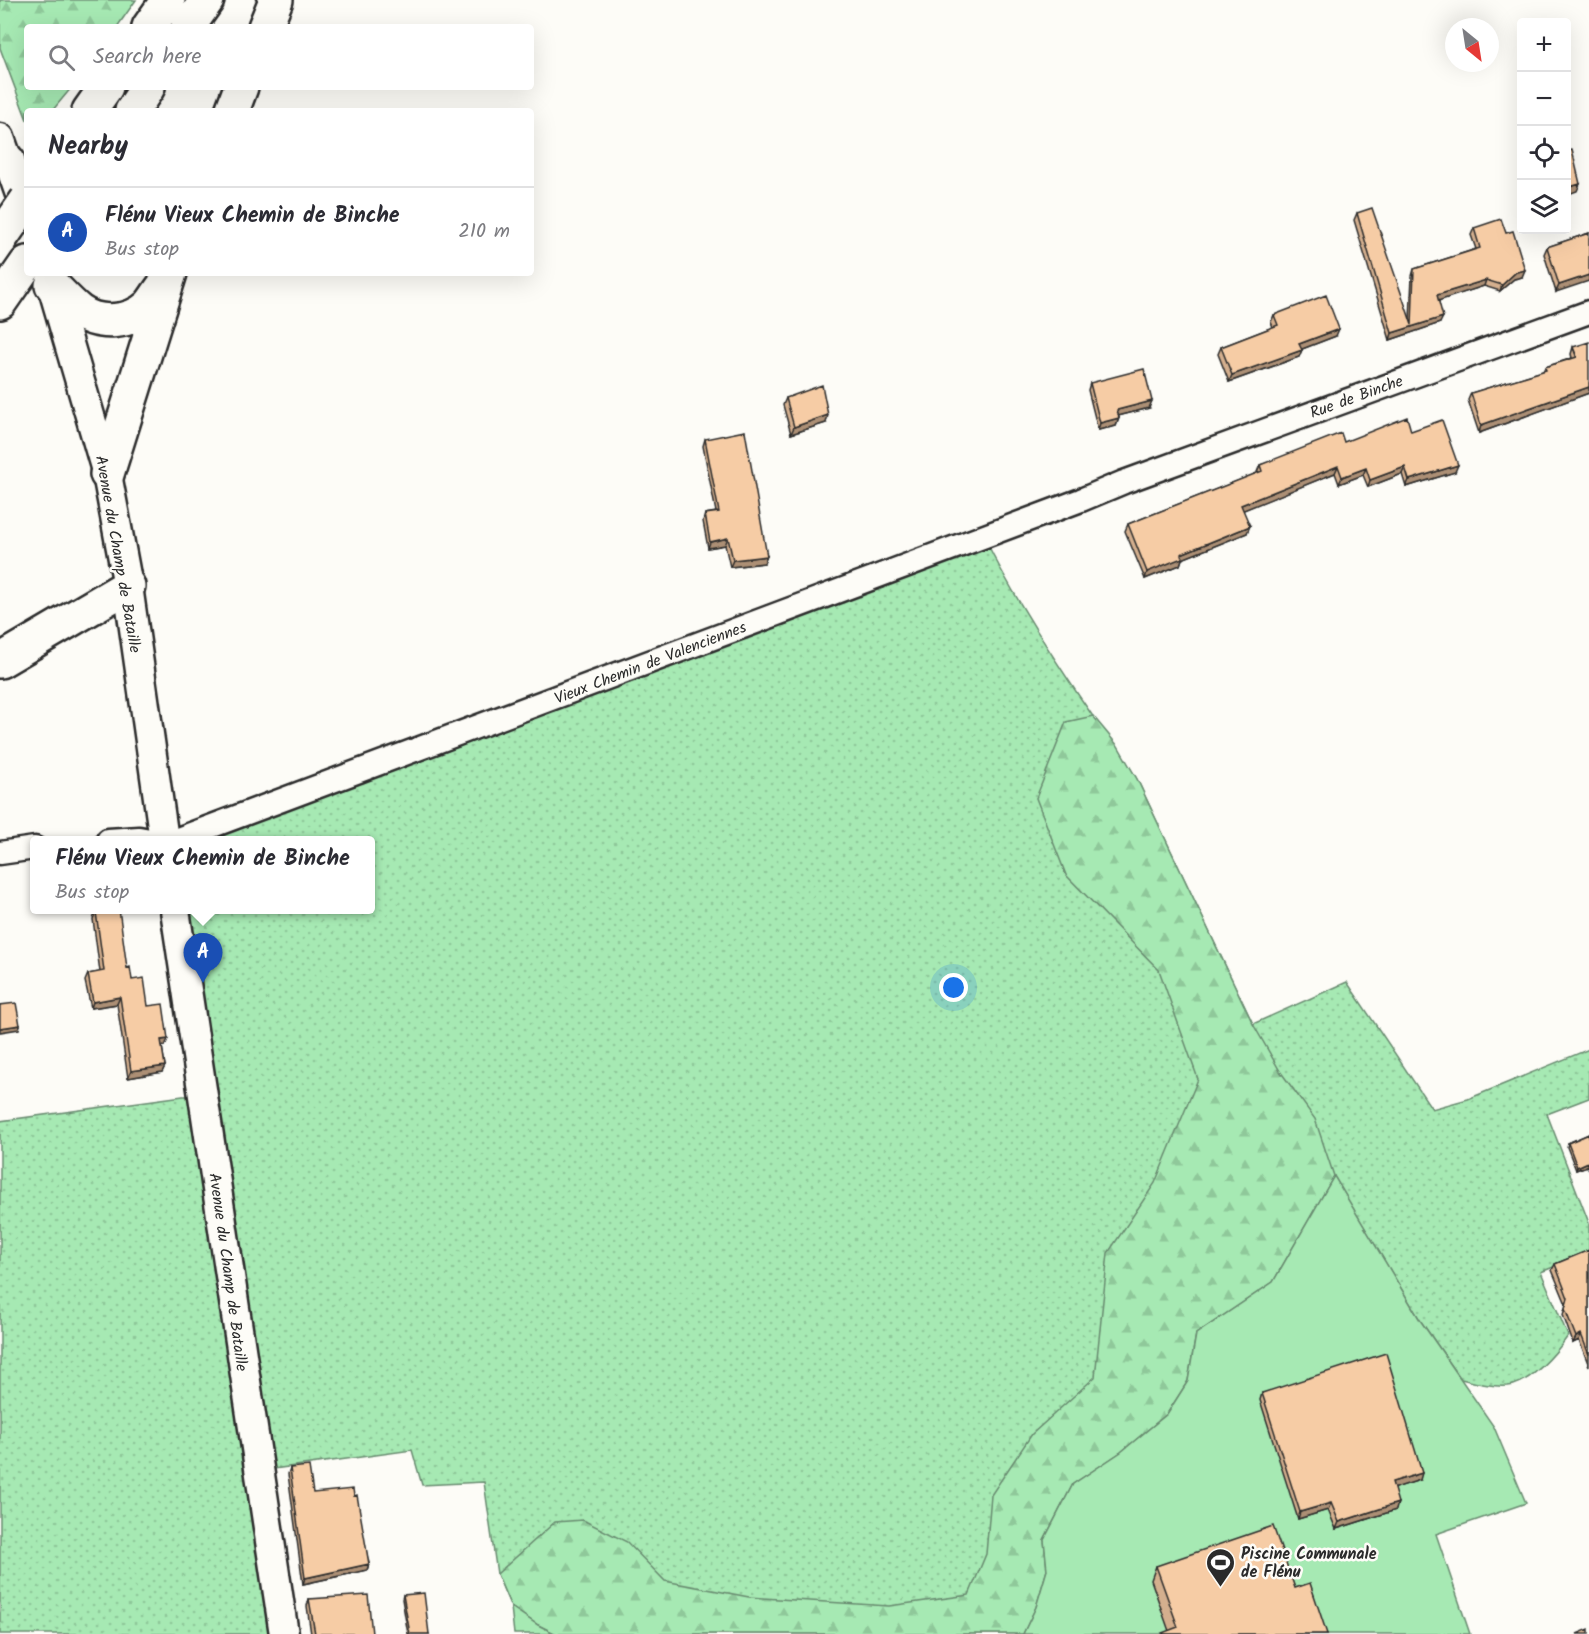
<!DOCTYPE html>
<meta charset="utf-8">
<style>
:root{--surface:#fff;--page:#f7f7f7;--text:#2b2b33;--muted:#7c7c81;--line:#e1e1e2;--accent:#d93025}
body{margin:0;font-family:Kalam,sans-serif;background:var(--page);color:var(--text)}
.controls{position:absolute;right:18px;top:18px;display:grid;overflow:hidden;border-radius:6px;box-shadow:0 6px 24px #0002}
.controls button{width:54px;height:54px;display:grid;place-items:center;padding:0;border:0;border-bottom:2px solid var(--line);background:var(--surface);color:var(--text);font:30px sans-serif}
.compass{position:absolute;left:1445px;top:18px;width:54px;height:54px;border-radius:50%;background:var(--surface);box-shadow:0 6px 24px #0002;rotate:150deg}
.you{position:absolute;left:954px;top:988px;width:21px;height:21px;margin:-15px;border:4px solid #fff;border-radius:50%;background:#1a73e8;box-shadow:0 0 0 9px #1a73e833}
.badge{display:grid;place-items:center;width:39px;height:39px;border-radius:50%;background:var(--accent);color:#fff;font-size:20px;font-weight:700}
.pin{position:absolute;translate:-50% -50px;filter:drop-shadow(0 2px 3px #0008)}
.pin::after{content:'';position:absolute;top:32px;width:21px;height:18px;background:inherit;clip-path:polygon(0 0,100% 0,50% 100%)}
.popup{position:absolute;left:30px;top:836px;width:345px;height:78px;box-sizing:border-box;display:grid;place-content:center;border-radius:6px;background:var(--surface);filter:drop-shadow(0 2px 4px #0005);font-size:20px;white-space:nowrap;color:var(--muted)}
.popup b{font-size:22px;color:var(--text)}
.popup::after{content:'';position:absolute;left:50%;top:100%;margin-left:-12px;border:12px solid transparent;border-top-color:var(--surface)}
.list{margin:0;padding:0;list-style:none}
h2{display:flex;justify-content:space-between;align-items:center;height:78px;margin:0;padding:0 24px;font-size:26px}
h2 small{font-size:20px;font-weight:400;color:var(--muted)}
.list li{display:grid;grid-template-columns:39px 1fr auto;gap:18px;align-items:center;box-sizing:border-box;height:90px;padding:0 24px;border-top:2px solid var(--line)}
.list b{display:block;font-size:22px;white-space:nowrap}
.list p{margin:0;font-size:20px;white-space:nowrap;color:var(--muted)}
.list em{font-size:20px;font-style:normal;color:var(--muted)}
.icon{flex:none;width:33px;height:33px;fill:none;stroke:currentColor;stroke-width:2;stroke-linecap:round;stroke-linejoin:round}
.map{position:relative;flex:none;width:1589px;height:1634px;overflow:hidden}
.search{position:absolute;background:var(--surface);box-shadow:0 6px 24px #0002;left:24px;top:24px;width:510px;height:66px;display:flex;align-items:center;gap:15px;box-sizing:border-box;padding:0 21px;border-radius:6px;color:var(--muted);font-size:22px}
.panel{position:absolute;background:var(--surface);box-shadow:0 6px 24px #0002;left:24px;top:108px;width:510px;height:168px;border-radius:6px}
.map>svg:first-child{display:block}
.grass{fill:url(#grass-dots);stroke:#688a6f;stroke-width:1.5}
.forest{fill:url(#forest-firs);stroke:#688a6f;stroke-width:1.5}
.pitch{fill:#a6e9b3;stroke:#688a6f;stroke-width:1.5}
.lines{fill:none;stroke-linecap:round;stroke-linejoin:round}
.minor-casing{stroke:#2b2b2b;stroke-width:27}
.tertiary-casing{stroke:#2b2b2b;stroke-width:33}
.trunk-casing{stroke:#2b2b2b;stroke-width:38}
.minor{stroke:#fdfcf7;stroke-width:22}
.tertiary{stroke:#fdfcf7;stroke-width:28}
.trunk{stroke:#fdfcf7;stroke-width:33}
.trunk-bridge-casing{stroke:#2b2b2b;stroke-width:38;stroke-linecap:butt}
.trunk-bridge{stroke:#fdfcf7;stroke-width:33}
.wall{fill:#d4af8e;stroke:#2b2b2b;stroke-width:1.5}
.shaded-wall{fill:#ac8f74;stroke:#2b2b2b;stroke-width:1.5}
.building{fill:#f6cca5;stroke:#2b2b2b;stroke-width:1.5}
.labels{text-anchor:middle;stroke-width:5;stroke-linejoin:round;paint-order:stroke}
.street-label{font-size:16px;fill:#2b2b2b;stroke:#fdfcf7}
.poi-label{font-size:16px;font-weight:bold;fill:#2b2b2b;stroke:#fdfcf7;text-anchor:start}
</style>
<div class="map">
<svg width="1589" height="1634" viewBox="0 0 1589 1634">
<defs>
<pattern id="grass-dots" width="8" height="8" patternUnits="userSpaceOnUse" patternTransform="scale(1.5)"><rect width="8" height="8" fill="#a6e9b3"/><path d="M2 2h.1M6 6h.1" fill="none" stroke="#8fc89a" stroke-width="1.8" stroke-linecap="round"/></pattern>
<pattern id="forest-firs" width="22" height="20" patternUnits="userSpaceOnUse" patternTransform="scale(1.5)"><rect width="22" height="20" fill="#a6e9b3"/><path d="M5 1l3.5 6h-7zM16 11l3.5 6h-7z" fill="#8fc89a"/></pattern>
</defs>
<rect width="100%" height="100%" fill="#fdfcf7"/>
<filter id="ink" filterUnits="userSpaceOnUse"><feTurbulence type="fractalNoise" baseFrequency=".0167" numOctaves="2"/><feDisplacementMap in="SourceGraphic" scale="12" xChannelSelector="R" yChannelSelector="G"/><feConvolveMatrix kernelMatrix="1 2 1 2 8 2 1 2 1" color-interpolation-filters="sRGB"/></filter>
<g filter="url(#ink)">
<path class="grass" d="M984,537c30,61 69,121 108,178 15,22 32,41 45,64l116,245 94,-42 85,127 36,-10 121,-50v49l-42,16 42,109v30l-48,19 27,64c-12,17 -38,48 -60,50 -16,1 -31,-3 -47,-7l-41,-59 -86,-143 -213,275 -98,182h-467l-45,-27 -14,-33 -13,-92 -62,3 -10,-35 -153,21 25,163h-284v-513l183,-25h21l-29,-186h196v-70h-196z"/>
<path class="forest" d="M0,0h136l-19,27h-90v60h45l-20,24h-25v9l-27,-72z
M1093,716l25,30 19,33 116,245 27,47 35,48 19,57 -61,106 -77,52 -8,47 -21,33 -46,38 -48,32 -29,56 3,30 -11,37 -13,27h-467l-18,-9 -27,-18 -14,-33 58,-52 28,-2 44,22 38,39 84,16 140,9 80,-11 17,-41 5,-59 41,-61 63,-57 13,-124 47,-70 43,-104 -39,-109 -93,-95 -30,-77 30,-76z"/>
<path class="pitch" d="M1334,1176l86,144 74,107 32,76 -90,31 34,100h-447l13,-27 11,-37 -3,-30 29,-56 48,-32 46,-38 21,-33 8,-47 77,-52z
M511,1607l27,18 18,9h-42z"/>
<g class="lines">
<defs>
<path id="minor" d="M108,840l31,-2 11,2
M175,840l906,-340 43,-18 465,-170
M0,853l35,-5"/>
<path id="tertiary" d="M0,138l27,76
M51,282l56,192 21,112 36,254
M175,910l109,724"/>
<path id="trunk" d="M149,27l19,-27
M188,27l19,-27
M265,27l11,-27
M89,111l17,-24
M132,111l16,-24
M232,111l9,-24
M0,155l8,6
M52,285c9,9 18,19 27,26 20,15 52,12 70,-5 5,-5 9,-13 14,-19
M0,302l27,-39
M107,474l63,-201
M0,661l128,-75"/>
</defs>
<use href="#minor" class="minor-casing"/>
<use href="#tertiary" class="tertiary-casing"/>
<use href="#trunk" class="trunk-casing"/>
<use href="#minor" class="minor"/>
<use href="#tertiary" class="tertiary"/>
<use href="#trunk" class="trunk"/>
<defs>
<path id="trunk-bridge" d="M0,239l27,-39"/>
</defs>
<use href="#trunk-bridge" class="trunk-bridge-casing"/>
<use href="#trunk-bridge" class="trunk-bridge"/>
</g>
<path class="wall" d="M1357,213l53,106 2,-43 2,-7 62,-20 -5,-14 3,-7 48,49 -8,2 -14,12 -16,-5 -45,14 1,23 -50,17 -36,-120z
M1589,233l-33,59 -12,-38 3,-7z
M1274,315l62,21 -34,13 -3,8 -70,25 -11,-28 3,-7 52,-20 -2,-5z
M1573,347l16,46 -110,40 -11,-33 3,-7 72,-22 2,-4 27,-9 -1,-4z
M1090,383l59,25 -31,8 1,2 -3,8 -18,4 -10,-40z
M786,398l40,25 -35,11 -8,-29z
M1411,431l44,41 -49,15 -4,-13 -34,13 -5,-12 -24,9 -4,-11 -92,37 4,23 -65,26 -2,6 -35,14 -20,-48 3,-7 130,-51 -1,-1 3,-7 84,-23z
M705,439l62,117 -3,7 -34,4 -5,-22 -17,3 -5,-27 2,-7 11,-2 -13,-66z
M96,912l31,56 5,12 16,26 17,40h-3l3,20 -3,6 -34,6 -11,-74 -26,4 -6,-27 3,-7 12,-2 -7,-53z
M1589,1134v36l-2,-4 -11,4 -9,-23 1,-4z
M1589,1250v116l-10,-26 -6,3 -10,-28 3,-11 -14,-34 3,-6z
M1262,1393l158,87 -26,8 2,22 -60,19 -8,-19 -30,9 -38,-119z
M290,1468l23,25 41,3 15,68 -2,6 -64,14 -15,-110z
M1156,1566l139,22 32,46h-165l7,-3 -18,-51z
M403,1595l26,39h-21l-6,-35z
M309,1599l63,35h-61l-4,-28z"/>
<path class="shaded-wall" d="M1580,184l-3,7 -11,4v-7z
M1525,270l-3,7 -8,2 -14,12 2,-6 14,-13z
M1589,275v6l-33,11 3,-7z
M1486,280l-2,6 -49,16 2,-7z
M1443,317l-3,6 -50,17 2,-7z
M1339,329l-3,7 -39,15 2,-7z
M1302,350l-3,7 -70,25 3,-7z
M1589,387v6l-110,40 2,-8z
M1152,401l-3,7 -35,9 3,-7z
M828,415l-2,8 -35,11 3,-7z
M1119,418l-3,8 -18,4 2,-7z
M1458,465l-3,7 -49,15 3,-7z
M1338,466l-3,7 -96,39 2,-7z
M1405,467l-3,7 -34,13 2,-7z
M1366,468l-3,7 -24,9 3,-7z
M1250,526l-3,7 -65,26 -2,6 -35,14 2,-7 34,-18z
M728,538l-3,7 -17,3 2,-6z
M767,556l-3,7 -34,4 3,-7z
M120,997l-3,7 -26,4 2,-6z
M20,1025l-1,4 -19,3v-4z
M168,1039l-3,7 -6,1 2,-7z
M165,1066l-3,6 -34,6 3,-7z
M1588,1162l-1,4 -11,4 1,-3z
M1581,1334l-2,6 -6,3 3,-6z
M1422,1473l-2,7 -31,10 3,-8z
M1331,1503l-3,7 -30,9 2,-7z
M1398,1503l-2,7 -60,19 3,-7z
M369,1564l-2,6 -64,14 2,-6z"/>
<path class="building" d="M1572,150l8,34 -14,4v-37z
M1372,208l40,117 2,-56 66,-21 -6,-20 27,-9 5,14 7,-2 12,39 -9,2 -14,13 -16,-5 -49,15 6,22 -51,16 -35,-120z
M1589,233v42l-30,10 -12,-38z
M1326,295l13,34 -40,15 3,6 -70,25 -11,-28 57,-22 -4,-10z
M1589,342v45l-108,38 -10,-32 75,-23 -1,-3 32,-10 -4,-10z
M1144,369l8,32 -35,9 2,8 -19,5 -10,-40z
M822,385l6,30 -34,12 -8,-29z
M1407,417l4,14 31,-11 16,45 -49,15 -4,-13 -35,13 -4,-12 -24,9 -4,-11 -97,39 9,21 -69,28 1,4 -35,14 -19,-48 134,-53 -2,-6 81,-32 3,9z
M745,431l22,125 -34,4 -5,-22 -18,4 -5,-28 14,-2 -14,-73z
M114,909h5l8,59 3,-1 2,13 12,-2 4,28 15,-2 5,35 -7,1 4,26 -34,5 -11,-74 -27,5 -5,-28 16,-3 -8,-59z
M16,1003l4,22 -20,3v-23z
M1589,1134v30l-1,-2 -11,5 -9,-24z
M1589,1250v105l-8,-21 -5,3 -11,-28 3,-11 -13,-34z
M1386,1353l36,120 -30,9 6,21 -59,19 -8,-19 -31,9 -38,-119z
M309,1466l4,27 40,-4 1,7 3,-1 12,69 -64,14 -15,-110z
M1273,1526l22,62 15,-5 17,51h-164l-1,-1 16,-6 -22,-61z
M424,1593l5,41h-19l-7,-39z
M368,1595l4,39h-57l-6,-35z
M1589,1629v5h-12z"/>
</g>
<defs>
<symbol id="stadium-pin" viewBox="-11 -11 22 30"><path d="M0 17L-7.5 6A9.5 9.5 0 1 1 7.5 6Z" fill="#2b2b2b" stroke="#fdfcf7"/><path d="M0-5a6.5 5 0 1 0 0 10a6.5 5 0 1 0 0-10ZM-3.5-1.8h7v3.6h-7Z" fill="#fff"/></symbol>
</defs>
<g fill-rule="evenodd">
<use href="#stadium-pin" x="1204" y="1546" width="33" height="45"/>
</g>
<g class="labels">
<g class="street-label">
<text transform="translate(1356 396) rotate(-20)" y="6">Rue de Binche</text>
<text transform="translate(119 554) rotate(80)" y="6">Avenue du Champ de Bataille</text>
<text transform="translate(650 662) rotate(-21)" y="6">Vieux Chemin de Valenciennes</text>
<text transform="translate(229 1272) rotate(82)" y="6">Avenue du Champ de Bataille</text>
</g>
<g class="poi-label">
<text x="1241" y="1559">Piscine Communale<tspan x="1241" dy="18">de Flénu</tspan></text>
</g>
</g>
</svg>
<div class="controls">
<button>+</button>
<button>−</button>
<button><svg class="icon" aria-label="locate" viewBox="0 0 24 24"><circle cx="12" cy="12" r="6"/><path d="M12 2v4M12 18v4M2 12h4M18 12h4"/></svg></button>
<button><svg class="icon" aria-label="layers" viewBox="0 0 24 24"><path d="M12 4l9 5-9 5-9-5zM3 14l9 5 9-5"/></svg></button>
</div>
<svg class="compass" viewBox="-18 -18 36 36"><path d="M0-13l5 13h-10z" fill="#e53935"/><path d="M0 13l5-13h-10z" fill="#7c7c81"/></svg>
<div class="you"></div>
<div class="pin badge" style="left:203px;top:983px;background:#1a4fb4">A</div>
<div class="popup"><b>Flénu Vieux Chemin de Binche</b>Bus stop</div>
<div class="search"><svg class="icon" aria-label="search" viewBox="0 0 24 24"><circle cx="10" cy="10" r="6"/><path d="M15 15l6 6"/></svg>Search here</div>
<section class="panel">
<h2>Nearby<small></small></h2>
<ul class="list">
<li><span class="badge" style="background:#1a4fb4">A</span><div><b>Flénu Vieux Chemin de Binche</b><p>Bus stop</p></div><em>210 m</em></li>
</ul>
</section>
</div>
